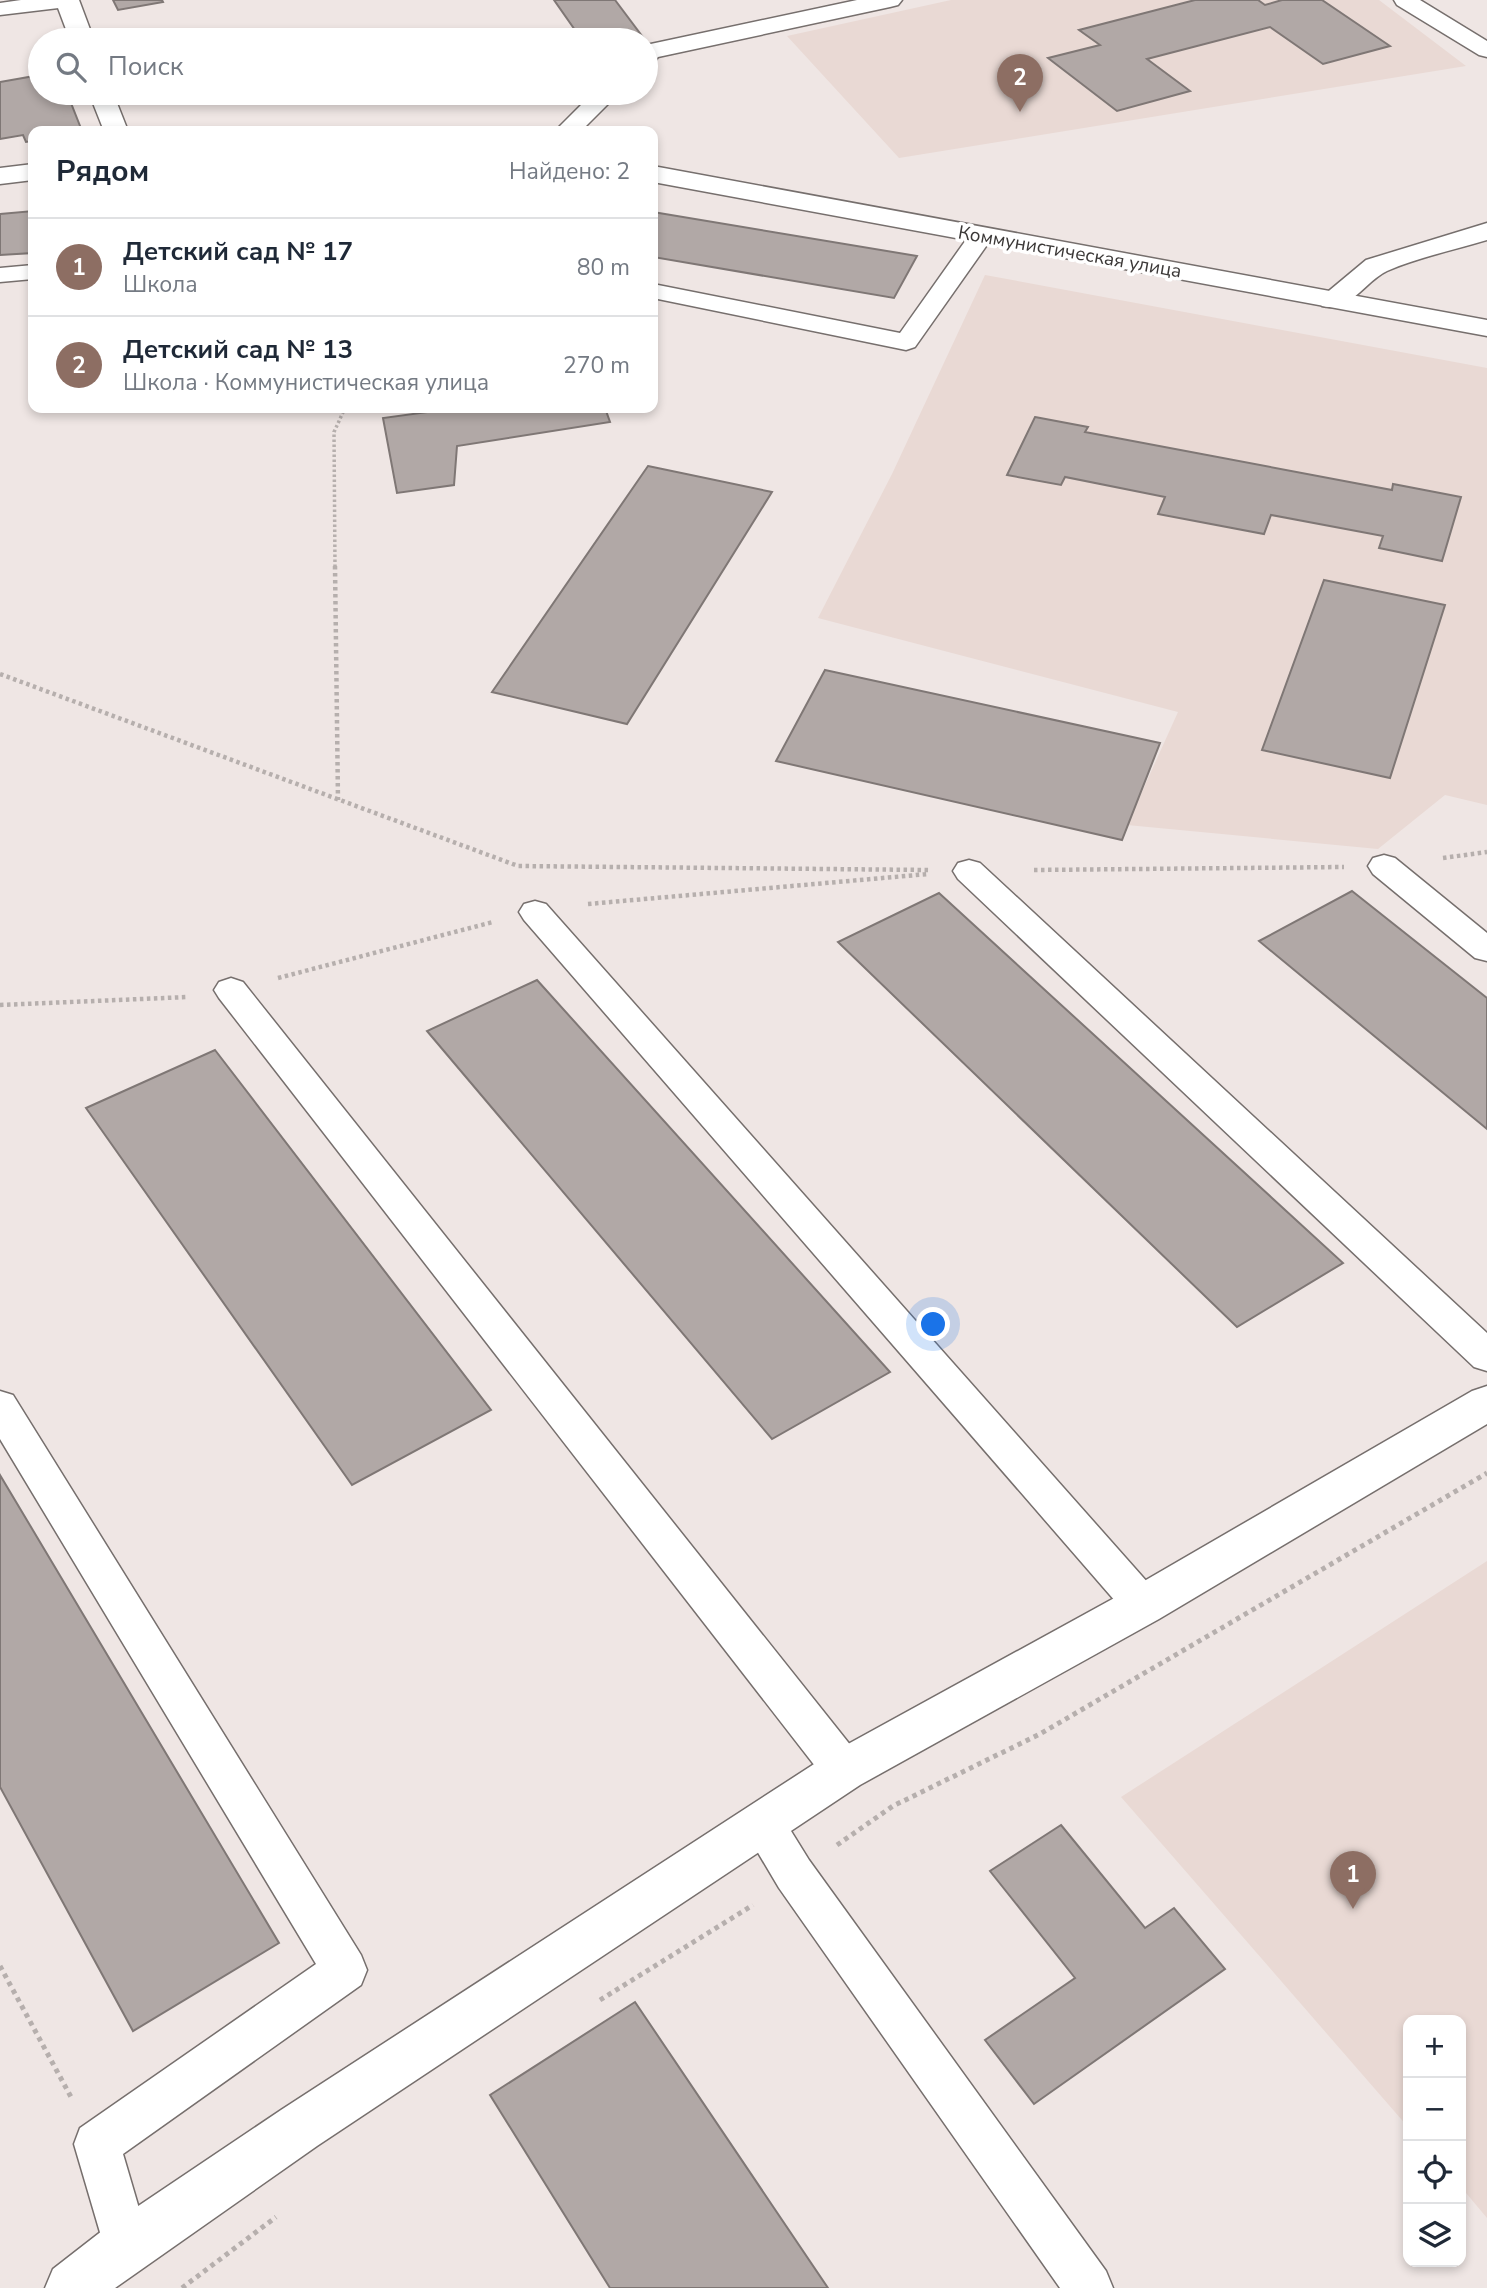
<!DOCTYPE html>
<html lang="ru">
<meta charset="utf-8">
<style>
:root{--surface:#fff;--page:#f2f2f3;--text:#1f2937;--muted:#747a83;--line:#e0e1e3;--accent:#d93025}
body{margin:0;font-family:"Nunito Sans",sans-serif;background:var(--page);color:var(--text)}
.controls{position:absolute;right:21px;bottom:21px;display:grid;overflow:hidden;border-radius:14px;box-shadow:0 4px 10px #0003}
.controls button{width:63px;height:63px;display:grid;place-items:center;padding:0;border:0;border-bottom:2px solid var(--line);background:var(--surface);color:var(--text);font:35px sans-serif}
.you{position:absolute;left:934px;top:1325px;width:24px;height:24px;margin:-18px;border:5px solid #fff;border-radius:50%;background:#1a73e8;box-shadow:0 0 0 10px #1a73e833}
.badge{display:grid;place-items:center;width:46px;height:46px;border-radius:50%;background:var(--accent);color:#fff;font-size:23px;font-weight:700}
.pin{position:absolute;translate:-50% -58px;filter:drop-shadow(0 2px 4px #0008)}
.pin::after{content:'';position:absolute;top:37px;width:24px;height:21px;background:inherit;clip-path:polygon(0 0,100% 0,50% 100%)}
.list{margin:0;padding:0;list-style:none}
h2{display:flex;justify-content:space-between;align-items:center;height:91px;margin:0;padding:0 28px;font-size:30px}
h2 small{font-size:23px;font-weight:400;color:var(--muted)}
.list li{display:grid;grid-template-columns:46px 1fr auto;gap:21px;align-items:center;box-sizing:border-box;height:98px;padding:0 28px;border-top:2px solid var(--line)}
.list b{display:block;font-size:26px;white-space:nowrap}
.list p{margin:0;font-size:23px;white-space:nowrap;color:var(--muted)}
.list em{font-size:23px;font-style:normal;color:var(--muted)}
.icon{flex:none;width:38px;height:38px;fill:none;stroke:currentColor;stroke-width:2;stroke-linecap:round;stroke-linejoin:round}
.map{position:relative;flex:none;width:1487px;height:2288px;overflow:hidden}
.search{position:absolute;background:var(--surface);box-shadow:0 4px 10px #0003;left:28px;top:28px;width:630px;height:77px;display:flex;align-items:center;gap:18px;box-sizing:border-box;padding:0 24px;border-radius:38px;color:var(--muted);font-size:26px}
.panel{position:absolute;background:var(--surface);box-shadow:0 4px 10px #0003;left:28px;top:126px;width:630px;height:287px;border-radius:14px}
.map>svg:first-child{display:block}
.built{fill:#e9d9d4}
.building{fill:#b1a8a6;stroke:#7f7775;stroke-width:2}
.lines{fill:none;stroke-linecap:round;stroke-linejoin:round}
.lane-casing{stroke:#766f6d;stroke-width:3}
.street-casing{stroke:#766f6d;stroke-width:3}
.secondary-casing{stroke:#766f6d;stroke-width:3}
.path-far2{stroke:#b6afad;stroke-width:3.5;stroke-dasharray:2.5 2.5;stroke-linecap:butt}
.path-far1{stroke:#b6afad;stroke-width:4.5;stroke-dasharray:3.5 3.5;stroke-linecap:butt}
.path{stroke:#b6afad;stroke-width:5;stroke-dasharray:4.5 4.5;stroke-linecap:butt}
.lane{fill:#fff;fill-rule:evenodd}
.street{fill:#fff;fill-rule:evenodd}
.secondary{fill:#fff;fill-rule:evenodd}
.labels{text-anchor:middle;stroke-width:7;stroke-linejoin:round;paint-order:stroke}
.far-street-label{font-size:19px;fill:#3b3837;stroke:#fff}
</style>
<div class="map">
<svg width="1487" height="2288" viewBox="0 0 1487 2288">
<rect width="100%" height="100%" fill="#efe6e4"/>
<path class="built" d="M951,0h428l87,66 -567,92 -112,-122z
M985,275l502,93v437l-42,-10 -67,54 -251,-24 51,-113 -360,-94 74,-144z
M1487,1561v657l-26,-31v-167h-53v107l-287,-330z"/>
<path class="building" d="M113,0h49l1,2 -45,8z
M554,0h61l30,40h-63z
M1195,0h63l7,5 17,-5h40l68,46 -67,18 -53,-37 -123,32 43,32 -73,20 -69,-53 52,-13 -21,-15z
M40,75v18h27l15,38h-49v10l-7,1 -3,-7 -23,4v-57z
M33,211v42l-33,2v-41z
M653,212l264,44 -23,42 -241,-41z
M457,408h148l5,14 -153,24 -3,39 -57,8 -14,-75z
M1035,417l53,10 -3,5 307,58 1,-6 68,13 -19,64 -63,-13 4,-12 -112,-21 -7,19 -106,-20 7,-17 -100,-20 -4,8 -54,-10z
M648,466l124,26 -145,232 -135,-32z
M1324,580l121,25 -55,173 -128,-28z
M825,670l335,73 -38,97 -346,-79z
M1352,891l135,107v131l-228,-188z
M939,893l404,370 -106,64 -399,-385z
M537,980l353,392 -118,67 -345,-408z
M215,1050l276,360 -139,75 -266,-377z
M0,1475l279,468 -146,88 -133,-244z
M1061,1825l84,103 29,-20 51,61 -191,135 -49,-64 90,-62 -85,-107z
M635,2002l193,286h-218l-120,-193z"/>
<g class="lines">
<defs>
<path id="lane" d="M21,0h56l1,1 -3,5 -8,1 -67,8v-12z
M1394,0h26l67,41v16l-8,-2 -82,-50z
M982,228l9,2 3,5 -79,112 -9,3 -253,-52v-14l247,49 73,-103z
M33,265v14l-33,3v-14z
M1384,855l11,3 92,75v28l-12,-3 -102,-84 -5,-8 5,-8z
M969,860l11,3 507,470v38l-13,-4 -516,-488 -5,-8 5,-8z
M535,901l11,3 611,689 6,12 -6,12 -14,5 -14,-5 -605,-697 -5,-8 5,-8z
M231,978l12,4 616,774 6,14 -6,14 -15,5 -15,-5 -610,-786 -5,-8 5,-8z
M0,1391l13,4 348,560 6,15 -6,15 -238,169 27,92 -7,17 -17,7 -17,-7 -35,-119 6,-16 236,-164 -316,-525z
M763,1804l15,6 31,50 297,411 7,17h-53l-281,-400 -38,-64 7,-14z"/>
<path id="street" d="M55,0h24l15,40h-24z
M857,0h45l-4,5 -8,2 -232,50 -3,4 -9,2v-18z
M89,93h24l15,38h-24z
M593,93h26l-38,38h-26z
M1487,223v17c-32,10 -69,17 -100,31 -23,11 -37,42 -65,35l-4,-6 48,-40z
M1487,1386v38l-328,195 -299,166 -543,361 -202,142h-70l8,-19 54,-42 174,-117 547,-355 299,-164 345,-200z"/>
<path id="secondary" d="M33,164v16l-33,4v-16z
M653,166l834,154v16l-834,-154z"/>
</defs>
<use href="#lane" class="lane-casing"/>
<use href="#street" class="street-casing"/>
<use href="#secondary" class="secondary-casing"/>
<path class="path-far2" d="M335,567l-1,-135 11,-24"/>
<path class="path-far1" d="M335,566l3,234
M0,674l518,192 411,4
M1443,858l44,-6
M1034,870l310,-3
M588,904l340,-30
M278,978l215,-56
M0,1005l188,-8"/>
<path class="path" d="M837,1845l56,-39 147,-72 447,-261
M0,1966l71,131
M600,2000l153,-95
M182,2288l94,-71"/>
<use href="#lane" class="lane"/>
<use href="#street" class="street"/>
<use href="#secondary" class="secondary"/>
</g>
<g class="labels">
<g class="far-street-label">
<text transform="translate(1070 251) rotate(10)" y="7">Коммунистическая улица</text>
</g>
</g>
</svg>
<div class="controls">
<button>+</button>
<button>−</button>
<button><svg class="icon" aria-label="locate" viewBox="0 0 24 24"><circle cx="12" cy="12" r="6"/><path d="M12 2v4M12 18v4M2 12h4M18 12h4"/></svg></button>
<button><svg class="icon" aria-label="layers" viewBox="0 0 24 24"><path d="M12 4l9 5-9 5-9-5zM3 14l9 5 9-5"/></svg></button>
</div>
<div class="you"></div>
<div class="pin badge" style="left:1353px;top:1909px;background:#8d6e63">1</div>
<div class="pin badge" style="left:1020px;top:112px;background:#8d6e63">2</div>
<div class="search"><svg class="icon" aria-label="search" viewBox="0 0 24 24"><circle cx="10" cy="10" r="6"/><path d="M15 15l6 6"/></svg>Поиск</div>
<section class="panel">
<h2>Рядом<small>Найдено: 2</small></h2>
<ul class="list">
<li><span class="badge" style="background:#8d6e63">1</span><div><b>Детский сад № 17</b><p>Школа</p></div><em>80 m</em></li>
<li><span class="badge" style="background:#8d6e63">2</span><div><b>Детский сад № 13</b><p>Школа · Коммунистическая улица</p></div><em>270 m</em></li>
</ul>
</section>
</div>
